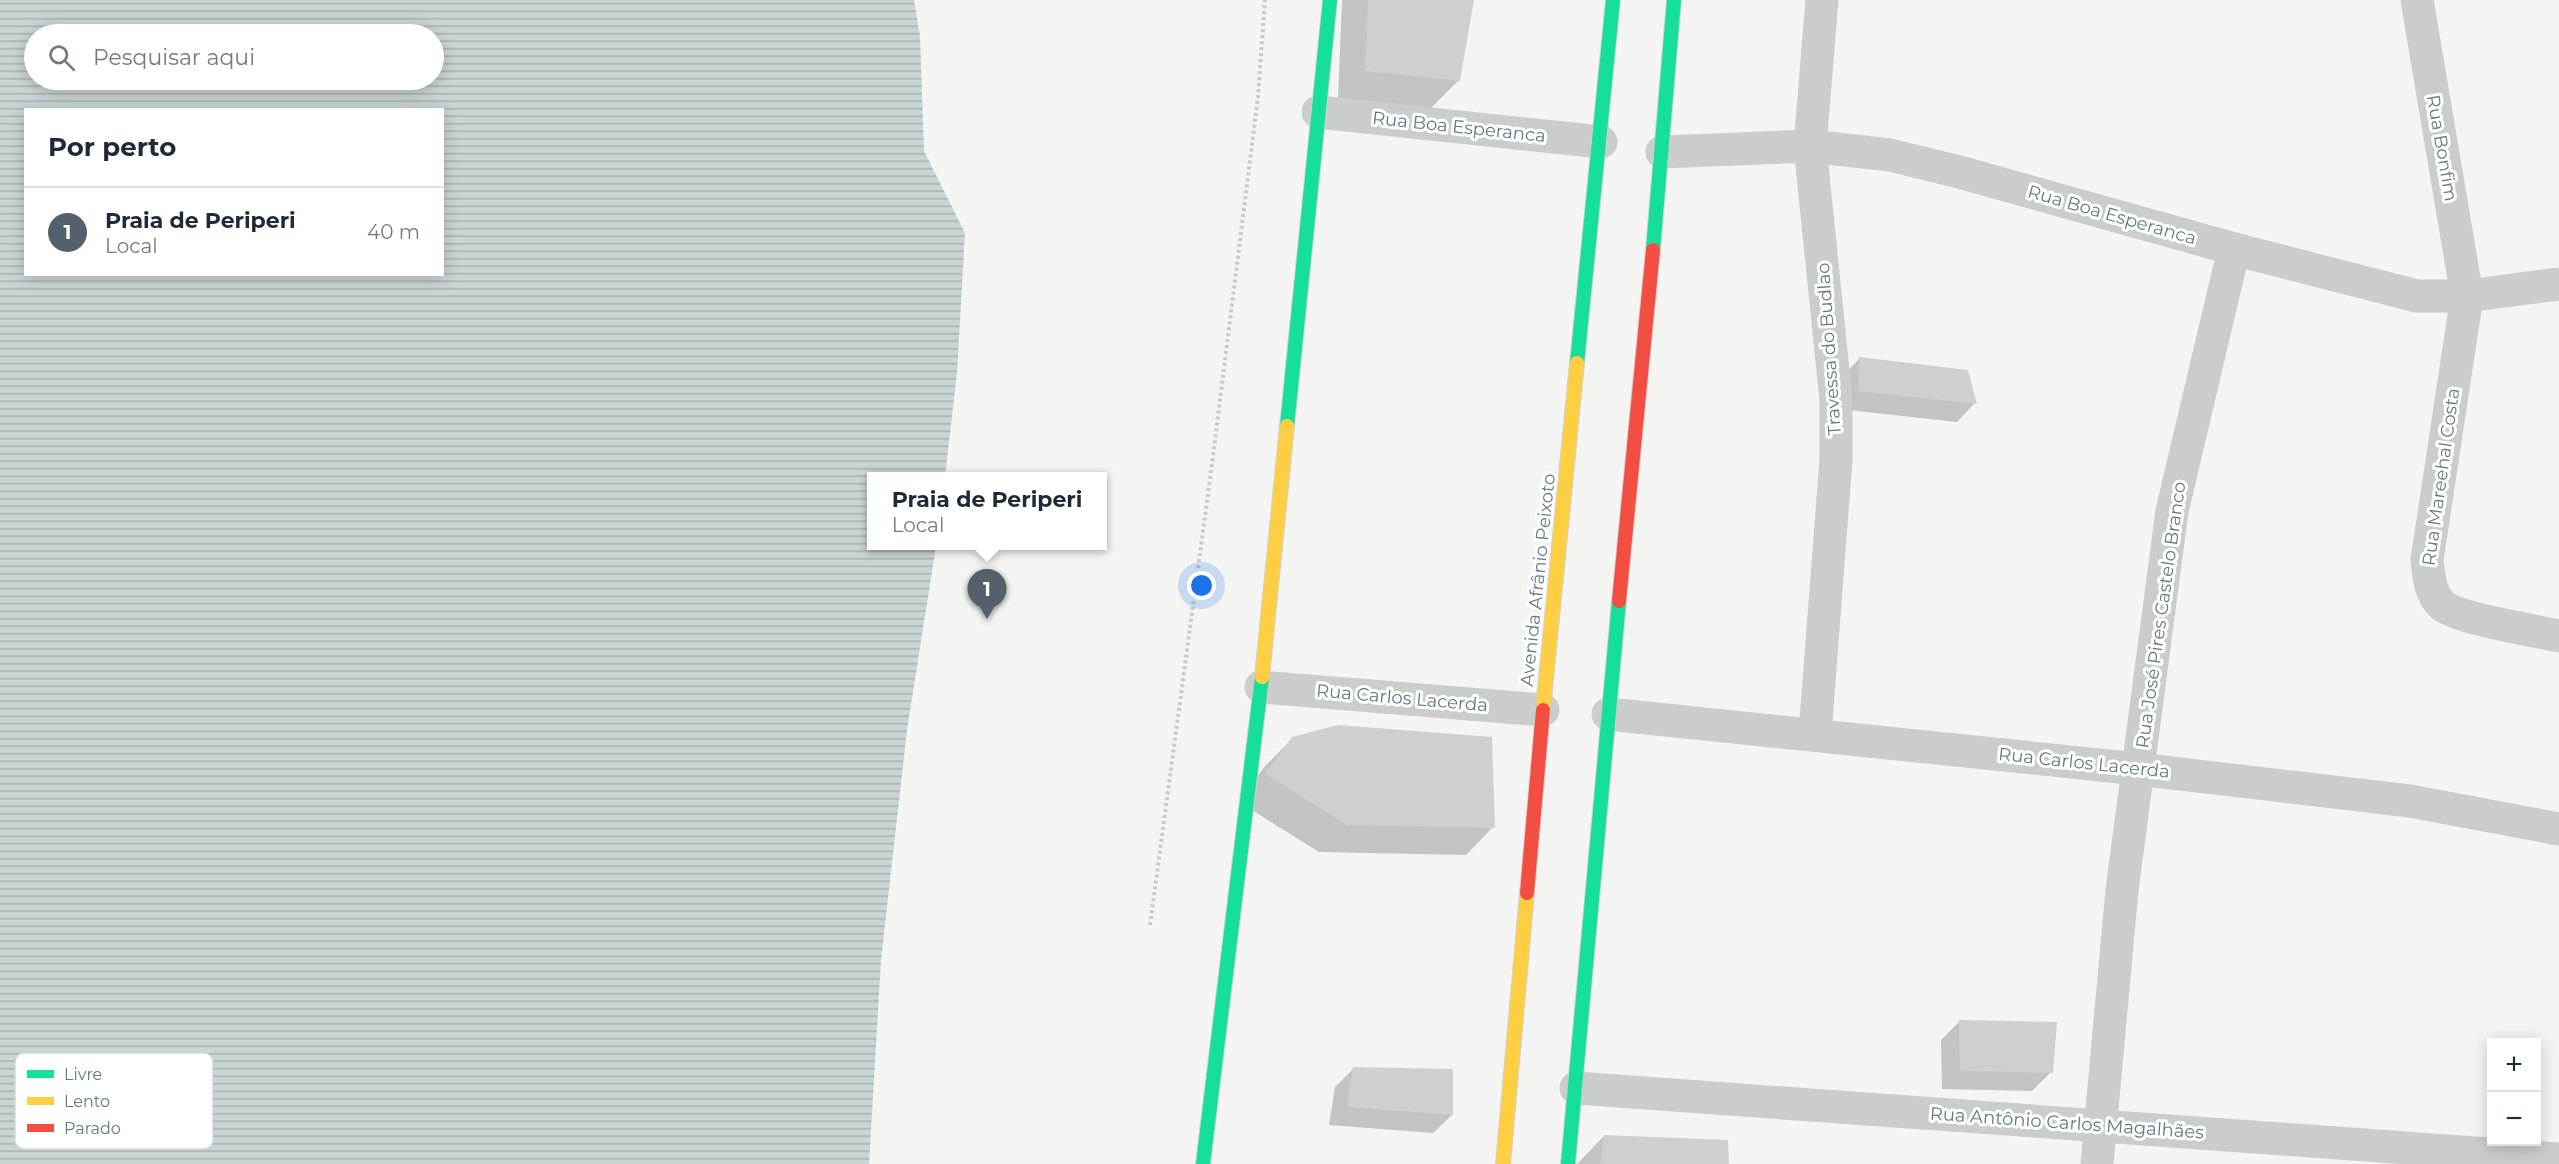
<!DOCTYPE html>
<html lang="pt">
<meta charset="utf-8">
<style>
:root{--surface:#fff;--page:#f2f2f3;--text:#1f2937;--muted:#747a83;--line:#e0e1e3;--accent:#54606b}
body{margin:0;font-family:Montserrat,sans-serif;background:var(--page);color:var(--text)}
.controls{position:absolute;right:18px;bottom:18px;display:grid;overflow:hidden;border-radius:0px;box-shadow:0 3px 15px #0003}
.controls button{width:54px;height:54px;display:grid;place-items:center;padding:0;border:0;border-bottom:2px solid var(--line);background:var(--surface);color:var(--text);font:30px sans-serif}
.you{position:absolute;left:1202px;top:586px;width:21px;height:21px;margin:-15px;border:4px solid #fff;border-radius:50%;background:#1a73e8;box-shadow:0 0 0 9px #1a73e833}
.badge{display:grid;place-items:center;width:39px;height:39px;border-radius:50%;background:var(--accent);color:#fff;font-size:20px;font-weight:700}
.pin{position:absolute;translate:-50% -50px;filter:drop-shadow(0 2px 3px #0008)}
.pin::after{content:'';position:absolute;top:32px;width:21px;height:18px;background:inherit;clip-path:polygon(0 0,100% 0,50% 100%)}
.popup{position:absolute;left:867px;top:472px;width:240px;height:78px;box-sizing:border-box;display:grid;place-content:center;border-radius:0px;background:var(--surface);filter:drop-shadow(0 2px 4px #0005);font-size:20px;white-space:nowrap;color:var(--muted)}
.popup b{font-size:22px;color:var(--text)}
.popup::after{content:'';position:absolute;left:50%;top:100%;margin-left:-12px;border:12px solid transparent;border-top-color:var(--surface)}
.list{margin:0;padding:0;list-style:none}
h2{display:flex;justify-content:space-between;align-items:center;height:78px;margin:0;padding:0 24px;font-size:26px}
h2 small{font-size:20px;font-weight:400;color:var(--muted)}
.list li{display:grid;grid-template-columns:39px 1fr auto;gap:18px;align-items:center;box-sizing:border-box;height:90px;padding:0 24px;border-top:2px solid var(--line)}
.list b{display:block;font-size:22px;white-space:nowrap}
.list p{margin:0;font-size:20px;white-space:nowrap;color:var(--muted)}
.list em{font-size:20px;font-style:normal;color:var(--muted)}
.icon{flex:none;width:33px;height:33px;fill:none;stroke:currentColor;stroke-width:2;stroke-linecap:round;stroke-linejoin:round}
.map{position:relative;flex:none;width:2559px;height:1164px;overflow:hidden}
.search{position:absolute;background:var(--surface);box-shadow:0 3px 15px #0003;left:24px;top:24px;width:420px;height:66px;display:flex;align-items:center;gap:15px;box-sizing:border-box;padding:0 21px;border-radius:33px;color:var(--muted);font-size:22px}
.panel{position:absolute;background:var(--surface);box-shadow:0 3px 15px #0003;left:24px;top:108px;width:420px;height:168px;border-radius:0px}
.map>svg:first-child{display:block}
.water{fill:url(#water-rules);fill-rule:evenodd}
.shadow{fill:#0003}
.building{fill:#cecfcf}
.lines{fill:none;stroke-linecap:round;stroke-linejoin:round}
.fast-casing{stroke:#d0d2d2;stroke-width:16}
.slow-casing{stroke:#d0d2d2;stroke-width:16}
.jam-casing{stroke:#d0d2d2;stroke-width:16}
.path{stroke:#cacacb;stroke-width:4;stroke-dasharray:3 3;stroke-linecap:butt}
.street{stroke:#cbcdcd;stroke-width:33}
.fast{stroke:#16e098;stroke-width:14}
.slow{stroke:#ffcf43;stroke-width:14}
.jam{stroke:#f24e42;stroke-width:14}
.labels{text-anchor:middle;stroke-width:6;stroke-linejoin:round;paint-order:stroke}
.street-label{font-size:18px;fill:#627984;stroke:#fff}
.key{fill:#fff;stroke:#d0d7da;stroke-width:1.5}
.key-label{font-size:16px;fill:#627984}
</style>
<div class="map">
<svg width="2559" height="1164" viewBox="0 0 2559 1164">
<defs>
<pattern id="water-rules" width="6" height="5" patternUnits="userSpaceOnUse" patternTransform="scale(1.5)"><rect width="6" height="5" fill="#c9d4d5"/><path d="M0 2.5h6" fill="none" stroke="#a7b1b2"/></pattern>
</defs>
<rect width="100%" height="100%" fill="#f4f4f2"/>
<path class="water" d="M0,0h914l6,36 4,115 41,82 -8,140 -12,103h-73v70h64l-29,184 -26,230 -12,204h-869zM34,34h400v46h-400zM26,110h416v164h-416z"/>
<path class="shadow" d="M1342,0h130l-13,80 -28,28 -93,-10z
M1859,359l116,44 -18,19 -118,-13 2,-31z
M1293,738l200,89 -27,28 -147,-3 -80,-50 26,-36z
M1960,1021l91,51 -19,19 -90,-2 -1,-49z
M1354,1068l98,47 -19,18 -104,-8 6,-38z
M1604,1136l123,28h-150z"/>
<path class="building" d="M1368,0h106l-14,81 -95,-10z
M1859,357l109,13 9,34 -119,-13z
M1338,725l154,12 3,91 -148,-3 -82,-51 27,-37z
M1959,1020l98,2 -4,51 -93,-2z
M1353,1067l100,2v46l-106,-8z
M1604,1135l124,5 1,24h-129z"/>
<g class="lines">
<defs>
<path id="fast" d="M1653,250l21,-250
M1577,363l36,-363
M1287,426l43,-426
M1203,1164l59,-487
M1568,1164l51,-563"/>
<path id="slow" d="M1262,677l25,-251
M1543,710l34,-347
M1503,1164l24,-271"/>
<path id="jam" d="M1619,601l34,-351
M1527,893l16,-183"/>
</defs>
<use href="#fast" class="fast-casing"/>
<use href="#slow" class="slow-casing"/>
<use href="#jam" class="jam-casing"/>
<path class="path" d="M1150,925l61,-453 47,-375 7,-97"/>
<path class="street" d="M2417,0l50,296 -40,264c2,16 2,31 14,44 13,14 95,27 118,32
M1318,112l283,30
M1662,152l148,-6 80,9 73,18 271,76 183,47h50l92,-12
M1261,687l282,23
M1608,714l530,55 272,32 149,28
M1815,734l21,-275v-59l-26,-254 12,-146
M1576,1088l983,71
M2097,1164l25,-274 50,-379 62,-262"/>
<use href="#fast" class="fast"/>
<use href="#slow" class="slow"/>
<use href="#jam" class="jam"/>
</g>
<g class="labels">
<g class="street-label">
<text transform="translate(1459 127) rotate(6)" y="6">Rua Boa Esperanca</text>
<text transform="translate(2442 148) rotate(80)" y="6">Rua Bonfim</text>
<text transform="translate(2112 215) rotate(16)" y="6">Rua Boa Esperanca</text>
<text transform="translate(1829 349) rotate(-94)" y="6">Travessa do Budlao</text>
<text transform="translate(2441 477) rotate(-82)" y="6">Rua Mareehal Costa</text>
<text transform="translate(1538 580) rotate(-84)" y="6">Avenida Afrânio Peixoto</text>
<text transform="translate(2161 615) rotate(-82)" y="6">Rua José Pires Castelo Branco</text>
<text transform="translate(1402 698) rotate(5)" y="6">Rua Carlos Lacerda</text>
<text transform="translate(2084 763) rotate(6)" y="6">Rua Carlos Lacerda</text>
<text transform="translate(2067 1123) rotate(4)" y="6">Rua Antônio Carlos Magalhães</text>
</g>
</g>
<rect x="15" y="1053" width="198" height="96" rx="9" class="key"/>
<rect x="27" y="1070" width="27" height="8" fill="#16e098"/>
<rect x="27" y="1097" width="27" height="8" fill="#ffcf43"/>
<rect x="27" y="1124" width="27" height="8" fill="#f24e42"/>
<g class="key-label">
<text x="64" y="1080">Livre</text>
<text x="64" y="1107">Lento</text>
<text x="64" y="1134">Parado</text>
</g>
</svg>
<div class="controls">
<button>+</button>
<button>−</button>
</div>
<div class="you"></div>
<div class="pin badge" style="left:987px;top:619px">1</div>
<div class="popup"><b>Praia de Periperi</b>Local</div>
<div class="search"><svg class="icon" aria-label="search" viewBox="0 0 24 24"><circle cx="10" cy="10" r="6"/><path d="M15 15l6 6"/></svg>Pesquisar aqui</div>
<section class="panel">
<h2>Por perto<small></small></h2>
<ul class="list">
<li><span class="badge">1</span><div><b>Praia de Periperi</b><p>Local</p></div><em>40 m</em></li>
</ul>
</section>
</div>
